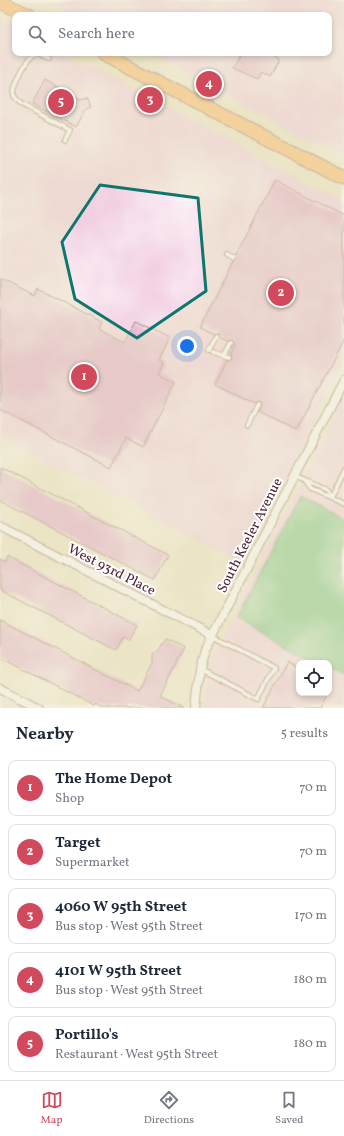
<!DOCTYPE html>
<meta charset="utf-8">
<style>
:root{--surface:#fff;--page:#f2f2f3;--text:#1f2937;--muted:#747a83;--line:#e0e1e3;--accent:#d1495b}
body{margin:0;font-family:Vollkorn,serif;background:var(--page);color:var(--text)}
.controls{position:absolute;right:12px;bottom:12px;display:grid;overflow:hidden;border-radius:8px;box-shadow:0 2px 6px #0003}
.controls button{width:36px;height:36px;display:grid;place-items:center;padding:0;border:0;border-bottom:1px solid var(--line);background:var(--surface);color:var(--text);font:20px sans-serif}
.you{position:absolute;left:187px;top:346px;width:14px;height:14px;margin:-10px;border:3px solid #fff;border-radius:50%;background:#1a73e8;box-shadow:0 0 0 6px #1a73e833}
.badge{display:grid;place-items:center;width:26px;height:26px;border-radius:50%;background:var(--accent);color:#fff;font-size:13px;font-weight:700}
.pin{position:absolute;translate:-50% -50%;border:2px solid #fff;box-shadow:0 1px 4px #0006}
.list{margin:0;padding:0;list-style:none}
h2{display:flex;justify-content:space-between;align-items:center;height:52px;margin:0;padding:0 16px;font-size:17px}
h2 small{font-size:13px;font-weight:400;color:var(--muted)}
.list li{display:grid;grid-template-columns:26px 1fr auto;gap:12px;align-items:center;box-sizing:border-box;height:56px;margin:0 8px 8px;padding:0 8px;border:1px solid var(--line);border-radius:8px}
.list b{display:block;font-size:15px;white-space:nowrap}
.list p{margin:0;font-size:13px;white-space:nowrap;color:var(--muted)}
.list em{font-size:13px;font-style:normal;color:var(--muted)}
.icon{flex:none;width:22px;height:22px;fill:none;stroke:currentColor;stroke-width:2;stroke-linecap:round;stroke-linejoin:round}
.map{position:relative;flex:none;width:344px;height:708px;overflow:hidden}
.search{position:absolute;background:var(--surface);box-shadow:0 2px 6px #0003;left:12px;right:12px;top:12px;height:44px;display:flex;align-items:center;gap:10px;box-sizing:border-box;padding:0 14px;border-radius:8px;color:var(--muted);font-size:15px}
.sheet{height:372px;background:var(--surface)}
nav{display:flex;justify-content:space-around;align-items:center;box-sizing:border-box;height:56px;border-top:1px solid var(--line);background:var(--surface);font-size:11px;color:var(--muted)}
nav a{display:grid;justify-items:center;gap:2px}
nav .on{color:var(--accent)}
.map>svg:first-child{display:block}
.built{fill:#f2cfe2;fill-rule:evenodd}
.green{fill:#80cb89;stroke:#65755a}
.building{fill:#e2abcd}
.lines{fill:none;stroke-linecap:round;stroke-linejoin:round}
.lane-casing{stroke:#9a8278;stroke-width:6}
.street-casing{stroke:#9a8278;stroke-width:10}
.primary-casing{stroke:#9a8278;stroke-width:15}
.lane{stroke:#fff;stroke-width:4}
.street{stroke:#fff;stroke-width:8}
.primary{stroke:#fdbc6f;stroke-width:13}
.marked{fill:none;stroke:#0f766e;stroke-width:3;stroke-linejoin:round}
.labels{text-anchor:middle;stroke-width:4;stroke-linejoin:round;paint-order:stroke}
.street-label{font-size:14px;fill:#4a1f2b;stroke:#fff}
</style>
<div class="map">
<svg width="344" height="708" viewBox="0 0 344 708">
<rect width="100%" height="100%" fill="#fff"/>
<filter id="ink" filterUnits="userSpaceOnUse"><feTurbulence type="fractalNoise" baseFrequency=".025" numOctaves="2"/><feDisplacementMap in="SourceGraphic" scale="8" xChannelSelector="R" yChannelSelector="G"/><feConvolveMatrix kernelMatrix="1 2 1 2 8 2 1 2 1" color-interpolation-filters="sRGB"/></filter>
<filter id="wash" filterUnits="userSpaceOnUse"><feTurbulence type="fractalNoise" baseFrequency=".012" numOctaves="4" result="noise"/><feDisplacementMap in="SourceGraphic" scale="16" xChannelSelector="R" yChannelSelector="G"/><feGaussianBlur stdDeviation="0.9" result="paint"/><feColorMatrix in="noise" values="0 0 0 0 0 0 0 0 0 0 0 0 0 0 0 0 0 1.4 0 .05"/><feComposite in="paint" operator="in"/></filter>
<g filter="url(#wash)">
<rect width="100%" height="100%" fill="#ebe4c5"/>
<path class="built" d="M48,0h296v155l-195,-102h180v-38h-253z
M0,19l15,8v26h50l279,147v162l-101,200 -243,-126z
M344,396v312h-139l2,-32 6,-21zM299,663h30v30h-30z"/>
<path class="green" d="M300,496l44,23v156l-15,-8v-4h-8l-85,-45z"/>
<g id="blocks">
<path class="building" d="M241,53h26l12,7 -9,17 -9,-5 -4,7 -25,-11z
M45,80l36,20 6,-2 4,9 -5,2 -10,18 -44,-23z
M275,180l69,36v124l-48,92 -39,-20 3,-7 -1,-3 -5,2 -39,-20 12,-24 5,-2 -1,-4 4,-9 -3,-5 -4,1 -9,-4 -1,-4 -5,1 -13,-7 33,-65 4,-2 -1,-4z
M0,279l35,17 3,-7 64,33 -3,7 26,13 11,-21 34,17 -11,22 5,3 -5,10 17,9 -33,65 -17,-9 -15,29 -111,-57z
M0,467l168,88 -13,25 -155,-80z
M7,557l130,68 -9,15 -5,-3 -7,13 -116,-60v-31l5,3z
M0,620l137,71 15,-28v-8l6,-5 7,-11 19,10 -24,47 24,12h-80l-9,-4 -1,2 -94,-49z
M287,662l12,7v24h29l-8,15h-57z"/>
</g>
</g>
<g filter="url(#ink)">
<use href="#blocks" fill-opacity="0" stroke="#9a8278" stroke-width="1"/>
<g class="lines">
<defs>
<path id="lane" d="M49,59l-12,-5c-10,1 -24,32 -23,42l7,8 49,26 -5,10
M227,255l7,4
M209,350l7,-14
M213,352l16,5
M224,356l7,-13
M247,425l10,-20
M294,476l32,14 4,7
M305,482l5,7 34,15
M330,497l14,-29
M200,669l58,30 16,-31 -62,-33"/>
<path id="street" d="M0,526l212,109
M0,688l39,20
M196,708l4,-39 5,-19 139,-270"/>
<path id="primary" d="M0,2l29,13
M103,53l241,125"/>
</defs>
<use href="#lane" class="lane-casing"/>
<use href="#street" class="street-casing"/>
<use href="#primary" class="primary-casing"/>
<use href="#lane" class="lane"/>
<use href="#street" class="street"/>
<use href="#primary" class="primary"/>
</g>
</g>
<path d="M0 0H344V708H0ZM100,185l98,13 8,93 -69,47 -62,-39 -13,-57z" fill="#ebe4c5" fill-opacity=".55" fill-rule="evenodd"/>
<path class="marked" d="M100,185l98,13 8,93 -69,47 -62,-39 -13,-57z"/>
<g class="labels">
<g class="street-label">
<text transform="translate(249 535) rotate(-63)" y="5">South Keeler Avenue</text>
<text transform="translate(112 569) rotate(27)" y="5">West 93rd Place</text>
</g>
</g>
</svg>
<div class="controls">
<button><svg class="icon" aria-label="locate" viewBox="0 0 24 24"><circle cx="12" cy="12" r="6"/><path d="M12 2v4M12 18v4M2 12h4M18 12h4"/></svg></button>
</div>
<div class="you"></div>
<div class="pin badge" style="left:84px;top:377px">1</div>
<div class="pin badge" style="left:281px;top:293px">2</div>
<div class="pin badge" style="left:150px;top:100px">3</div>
<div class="pin badge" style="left:209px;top:84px">4</div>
<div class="pin badge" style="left:61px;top:102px">5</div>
<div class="search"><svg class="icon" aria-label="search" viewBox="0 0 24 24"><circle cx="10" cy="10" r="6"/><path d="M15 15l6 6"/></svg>Search here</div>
</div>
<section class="sheet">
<h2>Nearby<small>5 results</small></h2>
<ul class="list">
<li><span class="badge">1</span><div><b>The Home Depot</b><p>Shop</p></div><em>70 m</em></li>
<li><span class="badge">2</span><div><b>Target</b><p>Supermarket</p></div><em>70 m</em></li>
<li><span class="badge">3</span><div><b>4060 W 95th Street</b><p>Bus stop · West 95th Street</p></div><em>170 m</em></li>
<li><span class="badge">4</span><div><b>4101 W 95th Street</b><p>Bus stop · West 95th Street</p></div><em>180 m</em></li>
<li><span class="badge">5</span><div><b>Portillo's</b><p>Restaurant · West 95th Street</p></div><em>180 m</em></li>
</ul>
</section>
<nav>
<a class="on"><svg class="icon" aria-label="map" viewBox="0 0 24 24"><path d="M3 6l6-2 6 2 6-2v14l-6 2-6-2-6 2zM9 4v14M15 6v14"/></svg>Map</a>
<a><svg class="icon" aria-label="directions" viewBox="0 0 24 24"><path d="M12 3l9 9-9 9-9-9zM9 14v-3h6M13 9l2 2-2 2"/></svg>Directions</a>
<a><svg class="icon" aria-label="saved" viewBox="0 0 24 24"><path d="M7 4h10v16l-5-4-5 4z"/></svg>Saved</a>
</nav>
